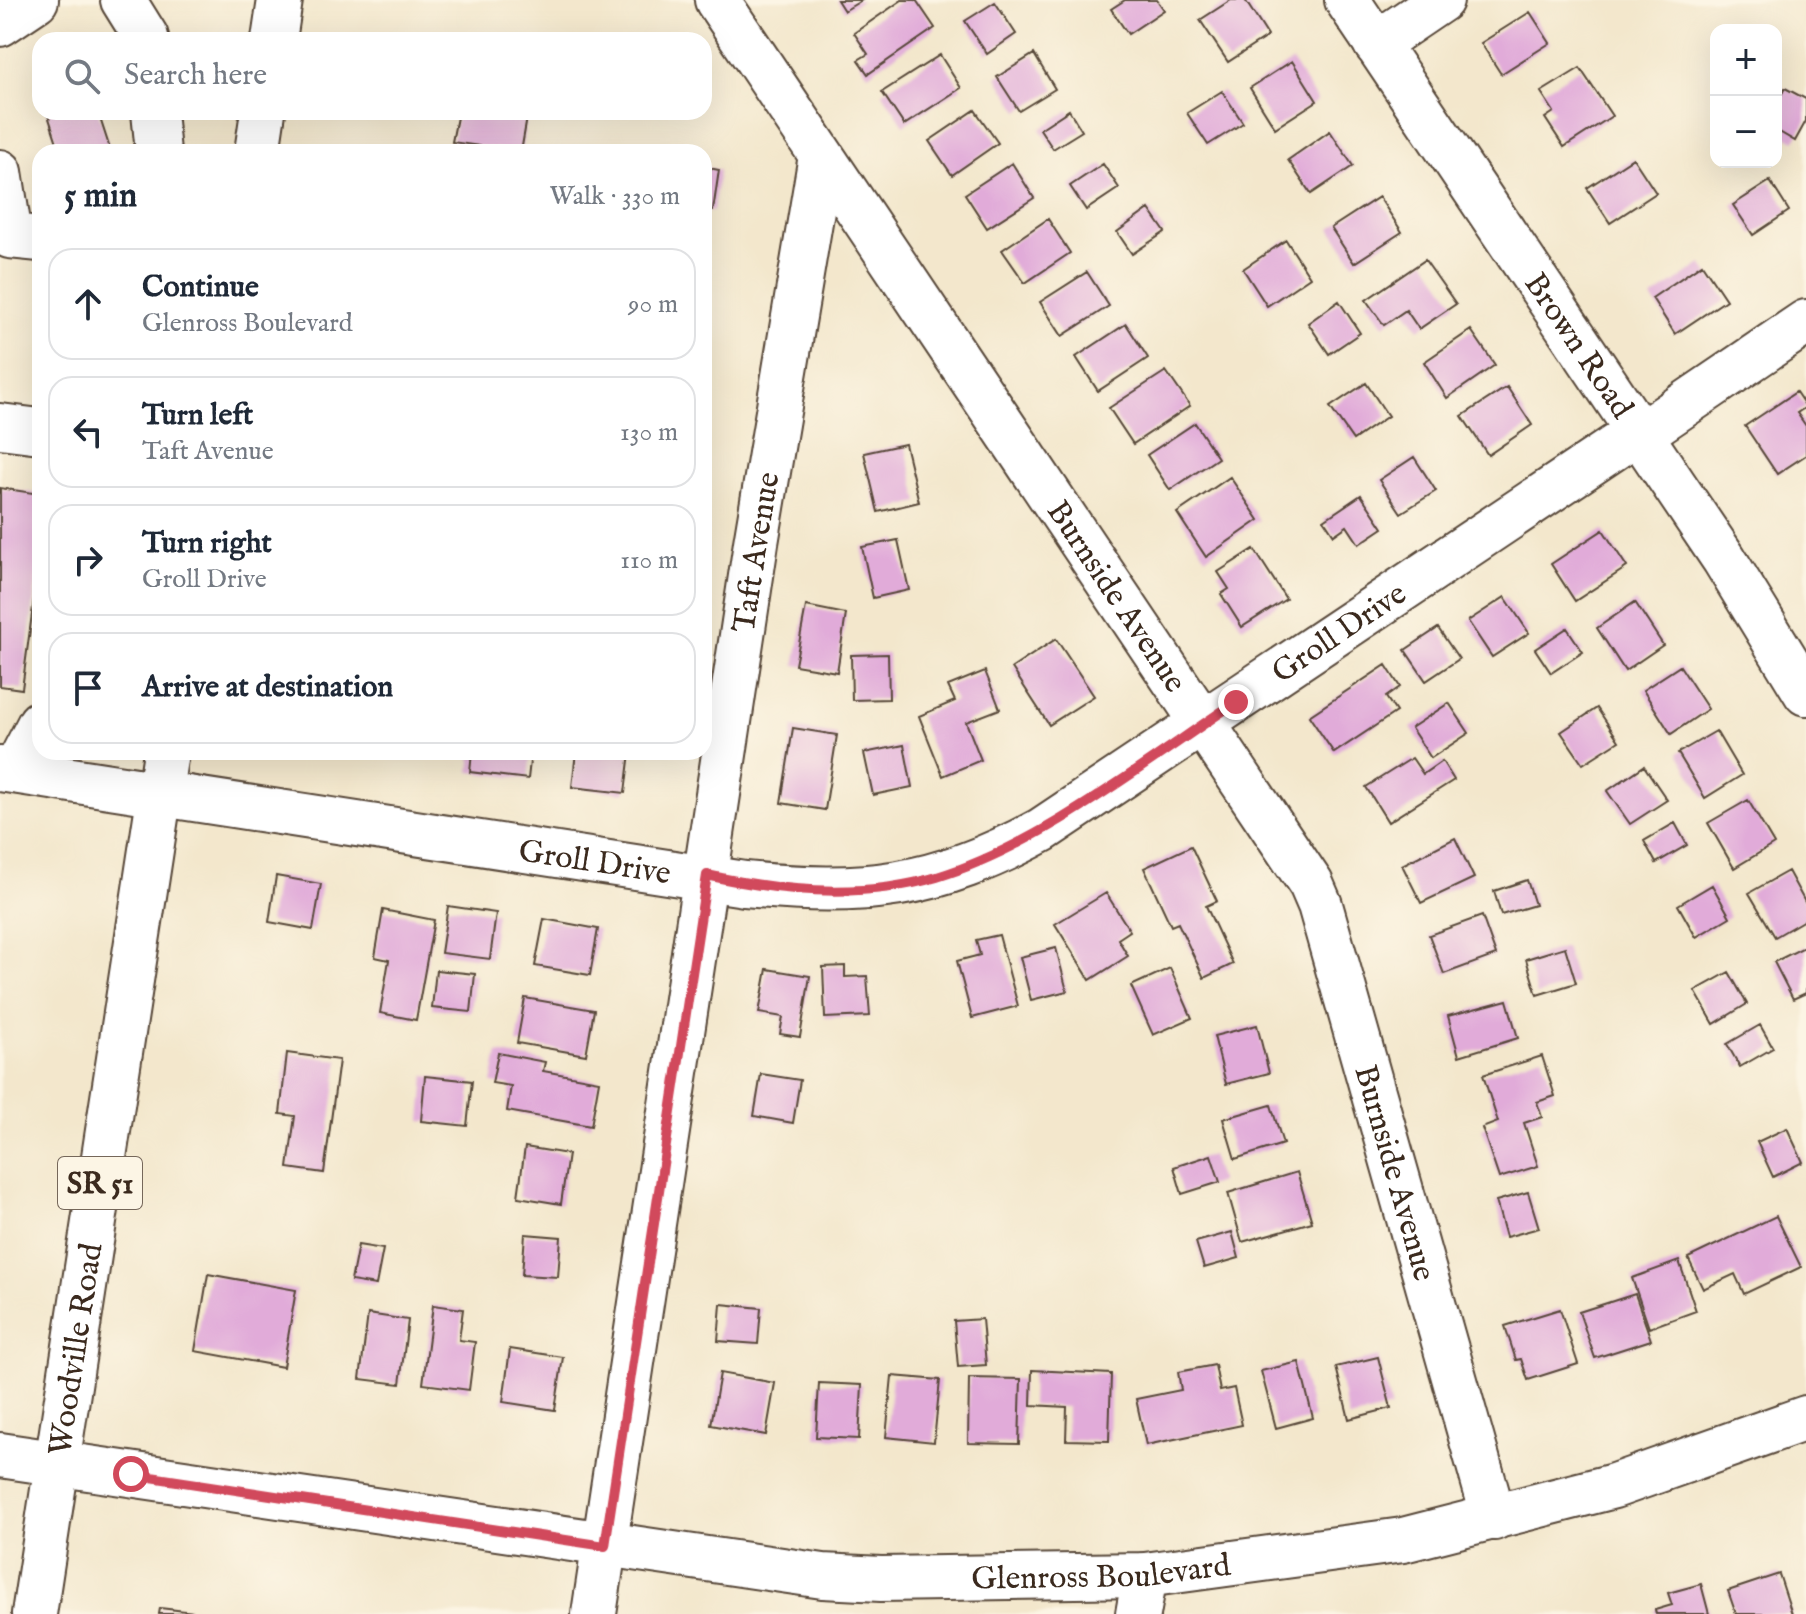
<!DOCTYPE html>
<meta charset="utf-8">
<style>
:root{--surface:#fff;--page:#f6f6f7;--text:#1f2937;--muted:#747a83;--line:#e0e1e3}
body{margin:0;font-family:"IM FELL English",serif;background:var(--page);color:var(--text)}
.controls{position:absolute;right:24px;top:24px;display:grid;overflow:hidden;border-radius:16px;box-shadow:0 8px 32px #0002}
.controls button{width:72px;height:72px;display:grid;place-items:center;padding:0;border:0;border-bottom:2px solid var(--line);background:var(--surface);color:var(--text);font:40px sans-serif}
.stop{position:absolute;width:24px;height:24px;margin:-18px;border:6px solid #d1495b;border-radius:50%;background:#fff}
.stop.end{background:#d1495b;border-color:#fff;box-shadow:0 2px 8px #0008}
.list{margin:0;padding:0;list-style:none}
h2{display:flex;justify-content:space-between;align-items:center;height:104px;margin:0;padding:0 32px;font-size:34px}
h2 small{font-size:26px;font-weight:400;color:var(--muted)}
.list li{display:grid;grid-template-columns:52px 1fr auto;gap:24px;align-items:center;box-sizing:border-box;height:112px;margin:0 16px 16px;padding:0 16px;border:2px solid var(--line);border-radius:24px}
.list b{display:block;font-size:30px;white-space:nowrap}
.list p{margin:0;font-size:26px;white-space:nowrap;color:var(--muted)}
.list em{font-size:26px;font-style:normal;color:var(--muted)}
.icon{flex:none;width:44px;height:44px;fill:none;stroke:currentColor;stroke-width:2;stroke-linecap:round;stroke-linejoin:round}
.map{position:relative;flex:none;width:1806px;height:1614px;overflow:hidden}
.search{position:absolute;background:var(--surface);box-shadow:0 8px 32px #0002;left:32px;top:32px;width:680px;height:88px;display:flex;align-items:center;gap:20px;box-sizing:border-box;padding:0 28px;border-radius:24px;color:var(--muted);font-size:30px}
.panel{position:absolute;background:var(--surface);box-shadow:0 8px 32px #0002;left:32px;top:144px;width:680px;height:616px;border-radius:24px}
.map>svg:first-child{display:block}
.building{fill:#e1abd9}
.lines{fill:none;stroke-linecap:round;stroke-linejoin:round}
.minor-casing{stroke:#574638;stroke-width:48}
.major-casing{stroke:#574638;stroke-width:48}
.minor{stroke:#fff;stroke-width:44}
.major{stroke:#fff;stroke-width:44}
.route{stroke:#d1495b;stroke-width:10}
.labels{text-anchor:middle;stroke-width:6;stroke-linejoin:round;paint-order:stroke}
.shield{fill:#fcf5e5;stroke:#75675a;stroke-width:2}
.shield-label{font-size:30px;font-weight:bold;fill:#3b2a1e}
.street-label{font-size:32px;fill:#3b2a1e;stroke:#fcf5e5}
</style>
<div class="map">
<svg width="1806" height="1614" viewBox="0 0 1806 1614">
<rect width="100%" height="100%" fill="#fcf5e5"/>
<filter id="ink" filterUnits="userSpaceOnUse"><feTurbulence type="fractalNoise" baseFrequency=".0125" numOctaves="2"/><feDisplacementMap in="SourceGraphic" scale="16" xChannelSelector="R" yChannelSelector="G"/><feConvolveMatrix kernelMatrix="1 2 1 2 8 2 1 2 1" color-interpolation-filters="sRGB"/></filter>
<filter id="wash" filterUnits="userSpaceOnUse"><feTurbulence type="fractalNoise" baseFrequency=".006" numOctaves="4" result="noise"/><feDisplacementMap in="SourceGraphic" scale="32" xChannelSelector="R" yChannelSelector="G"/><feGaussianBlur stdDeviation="1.8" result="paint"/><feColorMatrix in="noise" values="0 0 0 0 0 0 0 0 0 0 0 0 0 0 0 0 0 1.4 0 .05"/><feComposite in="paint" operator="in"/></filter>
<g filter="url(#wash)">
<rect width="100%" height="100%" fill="#f3e7cc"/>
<g id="blocks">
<path class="building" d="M837,0h25l-18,11z
M902,0h14l19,28 -67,46 -10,-14 10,-6 -14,-21z
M1125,0h32l7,10 -36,24 -17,-25z
M1231,0h14l23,36 -40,26 -28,-42z
M995,2l21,32 -29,20 -22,-33z
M1530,12l20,31 -49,31 -20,-31z
M1034,54l21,35 -36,22 -22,-34z
M940,55l21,33 -57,37 -22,-33z
M1292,61l25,40 -42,27 -25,-40z
M1580,68l32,48 -48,31 -19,-29 9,-6 -13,-20z
M1785,88l21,11v22l-11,20 -19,-11v-26z
M1222,91l21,32 -35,22 -21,-32z
M975,110l23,33 -46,32 -23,-34z
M1069,110l13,21 -29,18 -13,-20z
M47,112h51l13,40h-51z
M458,112h70l-7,40 -69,-10z
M1330,131l23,35 -42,28 -23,-34z
M1633,158l23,35 -46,30 -23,-35z
M1012,163l22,35 -47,30 -22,-34z
M1103,164l16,24 -33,22 -16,-24z
M704,167l15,3 -6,41 -9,-1z
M1770,181l19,30 -36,24 -20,-30z
M1379,197l23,35 -48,31 -23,-35z
M1149,209l16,23 -33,22 -15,-22z
M1048,219l22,34 -45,30 -23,-33z
M1286,240l24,37 -43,29 -24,-37z
M1425,260l31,44 -37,25 -13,-19 -22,15 -18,-25z
M1702,264l24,36 -51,34 -23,-36z
M1087,272l22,34 -47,30 -22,-34z
M1339,301l21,32 -31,21 -21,-31z
M1126,324l22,34 -50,33 -22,-34z
M1471,330l24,35 -48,33 -23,-36z
M1166,371l24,35 -57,38 -24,-36z
M1366,383l22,33 -35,24 -23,-33z
M1507,387l25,38 -44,30 -26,-39z
M1796,392l10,15 -9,6 9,13v29l-29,19 -32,-48z
M1195,423l23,35 -48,32 -23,-35z
M905,444l14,58 -41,10 -14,-59z
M1414,457l22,34 -35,22 -22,-33z
M1230,477l29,43 -53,37 -29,-44z
M0,488l40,6v60l-18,135 -22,-3z
M1361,495l22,33 -24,16 -12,-18 -13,9 -10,-15z
M1603,530l24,37 -52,34 -24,-37z
M898,540l11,50 -36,8 -11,-51z
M1254,549l32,50 -44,28 -21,-33 8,-5 -11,-17z
M1505,597l24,36 -37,24 -24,-36z
M1635,602l28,43 -38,26 -28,-43z
M806,606l40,8 -9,58 -42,-7z
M1438,628l21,31 -33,22 -21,-31z
M1567,628l16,24 -32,21 -16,-24z
M1056,639l38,57 -45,29 -37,-57z
M888,654l1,45 -37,1 -1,-45z
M1386,665l14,22 -14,10 10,15 -62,41 -25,-37z
M1680,666l28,43 -37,25 -28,-44z
M985,671l15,38 -34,13 15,38 -38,16 -24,-60 36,-15 -7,-15z
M1449,703l20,30 -38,25 -20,-30z
M1597,708l22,33 -36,23 -22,-32z
M793,728l44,7 -12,75 -44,-7z
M1716,731l26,44 -37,23 -27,-45z
M904,745l8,42 -39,8 -9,-42z
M472,752h59l-3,27 -58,-7z
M576,752h54l-5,41 -53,-6z
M1412,758l11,16 19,-13 12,19 -66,42 -22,-35z
M1644,766l23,34 -37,24 -23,-33z
M1748,800l26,44 -40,24 -26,-45z
M1675,823l12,22 -31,18 -12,-22z
M1455,838l19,40 -53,25 -19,-38z
M1191,846l26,55 -11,5 27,58 -29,14 -26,-55 -7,3 -27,-58z
M1788,871l18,33v15l-31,18 -26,-44z
M276,876l45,8 -8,46 -44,-8z
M1527,880l8,25 -34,10 -7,-24z
M1712,885l18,32 -34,20 -18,-32z
M1106,893l24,38 -12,8 10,17 -38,24 -35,-56z
M448,906l48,7 -6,46 -49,-6z
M383,910l51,10 -18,100 -36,-7 9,-53 -14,-3z
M1482,916l14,39 -52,19 -15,-39z
M544,919l54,10 -8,46 -55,-9z
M999,935l19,71 -46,12 -15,-57 23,-6 -4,-15z
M1806,946v47l-13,6 -19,-37z
M1565,947l11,36 -39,12 -11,-36z
M1056,948l11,43 -36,9 -11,-43z
M845,966v11l22,-1 3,40 -45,2 -2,-51z
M1170,968l22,50 -39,17 -22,-49z
M767,969l43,7 -10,61 -20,-3 3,-17 -24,-4z
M436,970l39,4 -4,38 -39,-4z
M1729,972l18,32 -33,20 -19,-33z
M525,998l69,12 -8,45 -69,-12z
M1507,1000l11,38 -59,18 -11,-40z
M1257,1025l12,48 -43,11 -12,-48z
M1760,1025l13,23 -33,19 -13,-23z
M287,1053l52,7 -15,113 -36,-5 7,-52 -15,-2z
M498,1053l47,9 -2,9 56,10 -8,45 -84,-15 4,-25 -19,-3z
M1542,1056l13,40 -18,6 5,15 -18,6 14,43 -39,12 -17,-50 16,-6 -15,-47z
M761,1074l39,6 -7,43 -39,-7z
M425,1076l47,5 -5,45 -46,-5z
M1271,1105l12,39 -48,15 -12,-40z
M1787,1128l16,34 -30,15 -16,-35z
M525,1147l43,7 -7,50 -43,-7z
M1211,1155l9,27 -38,12 -8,-27z
M1297,1172l15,50 -70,20 -14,-49z
M1528,1192l11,36 -33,9 -10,-36z
M1776,1216l25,51 -57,27 -9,-20 -32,15 -15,-31z
M1232,1232l7,26 -35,10 -8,-26z
M525,1234l36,3 -3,40 -36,-2z
M358,1245l25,4 -7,36 -25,-4z
M1679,1261l17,50 -47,17 -17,-50z
M208,1274l88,16 -13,77 -88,-16z
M1635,1294l16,46 -56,18 -16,-46z
M721,1304l40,4 -3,36 -40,-3z
M433,1305l30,4 -4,31 16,2 -6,48 -46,-6z
M1560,1309l18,55 -50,16 -7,-21 -5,1 -11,-34z
M368,1314l40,6 -8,64 -40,-5z
M982,1319l4,46 -28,2 -4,-46z
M510,1349l53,8 -8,53 -52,-8z
M1378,1357l13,51 -42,11 -13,-52z
M1299,1362l14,56 -37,10 -15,-57z
M1215,1365l5,26 14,-3 8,37 -96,20 -10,-46 45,-9 -3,-18z
M1032,1370l79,4 -2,67 -43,-1 1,-33 -36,-2z
M720,1373l55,10 -9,52 -55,-10z
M892,1376l48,4 -6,62 -48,-5z
M969,1378l52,1 -2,65 -51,-1z
M819,1383l43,2 -3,54 -43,-2z
M1779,1574l13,40h-56l-8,-23z
M1701,1584l8,30h-53l-1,-4 17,-5 -4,-12z
M160,1608l33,4v2h-34z"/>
</g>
</g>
<g filter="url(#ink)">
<use href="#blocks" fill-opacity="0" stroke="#574638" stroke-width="2"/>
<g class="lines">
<defs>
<g id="minor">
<path d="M123,0l23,37"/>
<path id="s1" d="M717,0l594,884 9,21 174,613"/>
<path id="s2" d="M1347,0l377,559 82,134"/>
<path d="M0,24l36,-24"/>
<path d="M1376,44l65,-44"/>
<path d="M154,112l4,40"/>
<path d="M0,172l10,64 30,3"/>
<path d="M0,426l40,5"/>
<path d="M1641,434l165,-112"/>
<path id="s3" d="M0,769l745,115c120,11 189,5 297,-54l597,-399"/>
<path d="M15,771l25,-48"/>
<path id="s4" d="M0,1455l823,121 58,3 264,-4 258,-35 211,-54 192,-68"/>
<path id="s5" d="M594,1614l162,-1071 65,-387"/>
<path d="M1138,1614l7,-39"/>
</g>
<g id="major">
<path d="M274,40l6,-40"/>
<path d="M257,152l6,-40"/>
<path id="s6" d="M34,1614l132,-862"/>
</g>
</defs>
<use href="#minor" class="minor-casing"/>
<use href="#major" class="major-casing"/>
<use href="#minor" class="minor"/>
<use href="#major" class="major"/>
</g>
</g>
<g class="lines" filter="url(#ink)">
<path class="route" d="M131,1474l474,72 102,-671c75,17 156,24 230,2 103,-31 209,-115 299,-175"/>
</g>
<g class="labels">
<rect class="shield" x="58" y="1157" width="84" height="52" rx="6"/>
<g class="shield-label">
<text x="100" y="1193">SR 51</text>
</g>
<g class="street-label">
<text dy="11" stroke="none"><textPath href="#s2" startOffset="416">Brown Road</textPath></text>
<text dy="11" stroke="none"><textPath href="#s5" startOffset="1074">Taft Avenue</textPath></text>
<text dy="11" stroke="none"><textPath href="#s1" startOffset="718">Burnside Avenue</textPath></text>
<text dy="11" stroke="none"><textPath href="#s3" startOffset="1418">Groll Drive</textPath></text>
<text dy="11" stroke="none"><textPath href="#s3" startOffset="602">Groll Drive</textPath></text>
<text dy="11" stroke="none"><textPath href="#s1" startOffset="1366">Burnside Avenue</textPath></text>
<text dy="11" stroke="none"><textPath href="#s6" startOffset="268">Woodville Road</textPath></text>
<text dy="11" stroke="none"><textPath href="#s4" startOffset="1110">Glenross Boulevard</textPath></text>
</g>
</g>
</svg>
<div class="controls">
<button>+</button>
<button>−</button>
</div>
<div class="stop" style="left:131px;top:1474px"></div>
<div class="stop end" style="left:1236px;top:702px"></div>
<div class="search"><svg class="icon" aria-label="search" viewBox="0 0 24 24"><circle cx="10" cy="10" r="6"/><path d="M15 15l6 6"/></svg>Search here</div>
<section class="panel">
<h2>5 min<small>Walk · 330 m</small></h2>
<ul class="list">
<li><svg class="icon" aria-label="ahead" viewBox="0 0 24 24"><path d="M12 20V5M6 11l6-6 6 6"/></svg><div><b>Continue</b><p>Glenross Boulevard</p></div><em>90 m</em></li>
<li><svg class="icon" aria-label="left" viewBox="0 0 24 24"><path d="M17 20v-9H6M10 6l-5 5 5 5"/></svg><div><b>Turn left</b><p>Taft Avenue</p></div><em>130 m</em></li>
<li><svg class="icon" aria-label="right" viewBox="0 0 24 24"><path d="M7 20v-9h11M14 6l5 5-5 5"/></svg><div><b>Turn right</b><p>Groll Drive</p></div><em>110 m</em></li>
<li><svg class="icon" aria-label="arrive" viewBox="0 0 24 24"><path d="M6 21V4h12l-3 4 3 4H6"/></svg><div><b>Arrive at destination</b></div></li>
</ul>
</section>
</div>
